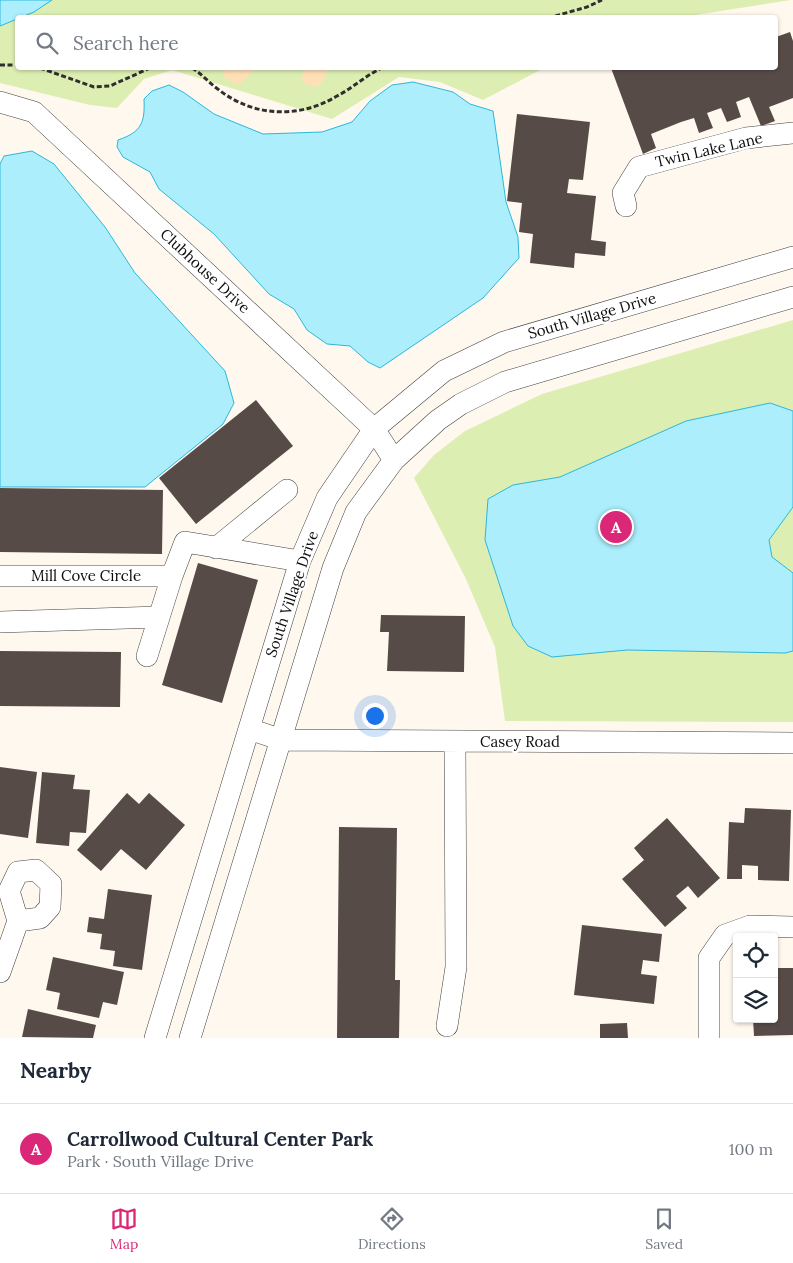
<!DOCTYPE html>
<meta charset="utf-8">
<style>
:root{--surface:#fff;--page:#f6f6f7;--text:#1f2937;--muted:#747a83;--line:#e0e1e3;--accent:#db2777}
body{margin:0;font-family:Lora,serif;background:var(--page);color:var(--text)}
.controls{position:absolute;right:15px;bottom:15px;display:grid;overflow:hidden;border-radius:5px;box-shadow:0 1px 4px #0004}
.controls button{width:45px;height:45px;display:grid;place-items:center;padding:0;border:0;border-bottom:1px solid var(--line);background:var(--surface);color:var(--text);font:25px sans-serif}
.you{position:absolute;left:374px;top:715px;width:18px;height:18px;margin:-12px;border:4px solid #fff;border-radius:50%;background:#1a73e8;box-shadow:0 0 0 8px #1a73e833}
.badge{display:grid;place-items:center;width:32px;height:32px;border-radius:50%;background:var(--accent);color:#fff;font-size:16px;font-weight:700}
.pin{position:absolute;translate:-50% -50%;border:2px solid #fff;box-shadow:0 1px 5px #0006}
.list{margin:0;padding:0;list-style:none}
h2{display:flex;justify-content:space-between;align-items:center;height:65px;margin:0;padding:0 20px;font-size:21px}
h2 small{font-size:16px;font-weight:400;color:var(--muted)}
.list li{display:grid;grid-template-columns:32px 1fr auto;gap:15px;align-items:center;box-sizing:border-box;height:90px;padding:0 20px;border-top:1px solid var(--line)}
.list b{display:block;font-size:19px;white-space:nowrap}
.list p{margin:0;font-size:16px;white-space:nowrap;color:var(--muted)}
.list em{font-size:16px;font-style:normal;color:var(--muted)}
.icon{flex:none;width:28px;height:28px;fill:none;stroke:currentColor;stroke-width:2;stroke-linecap:round;stroke-linejoin:round}
.map{position:relative;flex:none;width:793px;height:1038px;overflow:hidden}
.search{position:absolute;background:var(--surface);box-shadow:0 1px 4px #0004;left:15px;right:15px;top:15px;height:55px;display:flex;align-items:center;gap:12px;box-sizing:border-box;padding:0 18px;border-radius:5px;color:var(--muted);font-size:19px}
.sheet{height:155px;background:var(--surface)}
nav{display:flex;justify-content:space-around;align-items:center;box-sizing:border-box;height:70px;border-top:1px solid var(--line);background:var(--surface);font-size:14px;color:var(--muted)}
nav a{display:grid;justify-items:center;gap:2px}
nav .on{color:var(--accent)}
.map>svg:first-child{display:block}
.green{fill:#ddeeb3}
.sand{fill:#ffe0b6}
.water{fill:#aceefc;stroke:#2cb7db}
.building{fill:#574b48}
.lines{fill:none;stroke-linecap:round;stroke-linejoin:round}
.minor-casing{stroke:#404040;stroke-width:22}
.path{stroke:#2f2f2f;stroke-width:3;stroke-dasharray:5 2.5;stroke-linecap:butt}
.minor{stroke:#fff;stroke-width:21}
.labels{text-anchor:middle;stroke-width:5;stroke-linejoin:round;paint-order:stroke}
.street-label{font-size:15px;fill:#0d0d0d;stroke:#fff}
</style>
<div class="map">
<svg width="793" height="1038" viewBox="0 0 793 1038">
<rect width="100%" height="100%" fill="#fff8ee"/>
<path class="green" d="M0,0h791l-115,18h-658v50h526l-61,32 -43,-18 -41,-5 -67,42 -160,-49 -28,9 -27,29 -27,-3 -90,-22z
M793,320v402l-288,-1 -10,-74 -30,-70 -51,-99 20,-23 31,-24 77,-37z"/>
<path class="sand" d="M223,68h46h-14l-14,15 -7,1 -11,-8z
M304,68h25l-8,16 -7,3 -10,-4 -2,-4z"/>
<path class="water" d="M0,0h52l-18,12 -34,14z
M413,82l40,10 17,12 23,7 13,91 12,35 1,21 -36,40 -103,70 -12,-6 -18,-16 -23,-2 -20,-14 -13,-21 -25,-15 -55,-60 -55,-45 -9,-17 -27,-15 -6,-10 1,-7c24,-8 27,-18 26,-41l8,-8 17,-6 14,7 31,22 49,20 59,-2 30,-10 18,-21 22,-16z
M32,151l22,13 51,63 30,46 90,98 9,32 -11,21 -78,63h-145v-323l4,-8z
M770,403l23,8v96l-24,33 3,17 21,16v78l-8,2 -158,-3 -75,7 -24,-11 -15,-20 -28,-86 3,-41 25,-14 47,-8 126,-56z"/>
<path class="building" d="M790,32l3,9v57l-24,9 6,14 -14,5 -12,-29 -13,5 5,15 -14,5 -6,-14 -14,5 6,15 -14,5 -5,-15 -13,4 -30,12 5,14 -13,6 -32,-86h31l1,2 7,-2h126v-31z
M517,114l73,8 -7,58 -14,-1 -2,14 29,3 -5,44 15,2 -1,14 -30,-3 -1,15 -44,-5 3,-29 -14,-2 3,-29 -15,-2z
M256,400l37,46 -97,78 -37,-46z
M0,488l163,2 -1,64 -162,-2z
M198,563l60,17 -36,123 -60,-18z
M381,615l84,1 -1,56 -77,-1 2,-39h-9z
M0,651l121,1 -1,55 -120,-1z
M0,767l37,5 -9,66 -28,-4z
M42,772l33,3 -2,14 17,1 -4,43 -16,-1 -1,14 -33,-3z
M127,793l12,11 10,-11 36,32 -39,45 -25,-21 -20,22 -24,-21z
M745,808l46,2 -2,71 -31,-1v-14l-16,-1v14h-15l2,-57 15,1z
M667,818l53,60 -22,20 -10,-12 -12,10 11,12 -22,19 -43,-48 22,-19 -10,-12z
M339,827l58,1 -2,152h5l-1,58h-62z
M108,889l44,6 -10,75 -29,-4 2,-15 -15,-2 2,-15 -15,-2 2,-15 15,2z
M582,925l80,9 -3,28 -16,-2 -2,14 16,2 -3,28 -80,-9z
M53,957l71,15 -7,33 -14,-3 -4,16 -42,-9 3,-16 -14,-3z
M774,968h19v67l-39,1 -1,-17h21z
M28,1009l68,16 -3,13 -71,-1z
M627,1023l1,15h-28v-14z"/>
<g class="lines">
<defs>
<path id="minor" d="M0,102l34,10 340,317 20,31
M626,206l-3,-13 16,-26 107,-29 47,-5
M216,548l71,-58
M0,576h172
M0,622l159,-5
M147,656l25,-80 13,-34 115,19
M249,729l33,11 511,3
M0,972l18,-51 -9,-30 9,-19 18,-2 15,14 -1,23 -10,11 -22,3
M447,1026l9,-59 -1,-226
M155,1038l145,-477 27,-63 47,-69 70,-58 60,-29 289,-85
M190,1038l143,-470 23,-56 38,-52 44,-40 23,-16 44,-22 288,-85
M709,1038v-80l16,-23 25,-9 43,1"/>
</defs>
<use href="#minor" class="minor-casing"/>
<path class="path" d="M548,18l39,-11 15,-7
M0,65h18
M40,68l54,19 16,-1 40,-18
M192,68c10,6 17,15 27,22 35,27 80,29 118,6 16,-8 29,-21 45,-28"/>
<use href="#minor" class="minor"/>
</g>
<g class="labels">
<g class="street-label">
<text transform="translate(709 150) rotate(-13)" y="5">Twin Lake Lane</text>
<text transform="translate(205 271) rotate(43)" y="5">Clubhouse Drive</text>
<text transform="translate(592 316) rotate(-16)" y="5">South Village Drive</text>
<text x="86" y="581">Mill Cove Circle</text>
<text transform="translate(292 594) rotate(-71)" y="5">South Village Drive</text>
<text x="520" y="747">Casey Road</text>
</g>
</g>
</svg>
<div class="controls">
<button><svg class="icon" aria-label="locate" viewBox="0 0 24 24"><circle cx="12" cy="12" r="6"/><path d="M12 2v4M12 18v4M2 12h4M18 12h4"/></svg></button>
<button><svg class="icon" aria-label="layers" viewBox="0 0 24 24"><path d="M12 4l9 5-9 5-9-5zM3 14l9 5 9-5"/></svg></button>
</div>
<div class="you"></div>
<div class="pin badge" style="left:616px;top:527px">A</div>
<div class="search"><svg class="icon" aria-label="search" viewBox="0 0 24 24"><circle cx="10" cy="10" r="6"/><path d="M15 15l6 6"/></svg>Search here</div>
</div>
<section class="sheet">
<h2>Nearby<small></small></h2>
<ul class="list">
<li><span class="badge">A</span><div><b>Carrollwood Cultural Center Park</b><p>Park · South Village Drive</p></div><em>100 m</em></li>
</ul>
</section>
<nav>
<a class="on"><svg class="icon" aria-label="map" viewBox="0 0 24 24"><path d="M3 6l6-2 6 2 6-2v14l-6 2-6-2-6 2zM9 4v14M15 6v14"/></svg>Map</a>
<a><svg class="icon" aria-label="directions" viewBox="0 0 24 24"><path d="M12 3l9 9-9 9-9-9zM9 14v-3h6M13 9l2 2-2 2"/></svg>Directions</a>
<a><svg class="icon" aria-label="saved" viewBox="0 0 24 24"><path d="M7 4h10v16l-5-4-5 4z"/></svg>Saved</a>
</nav>
